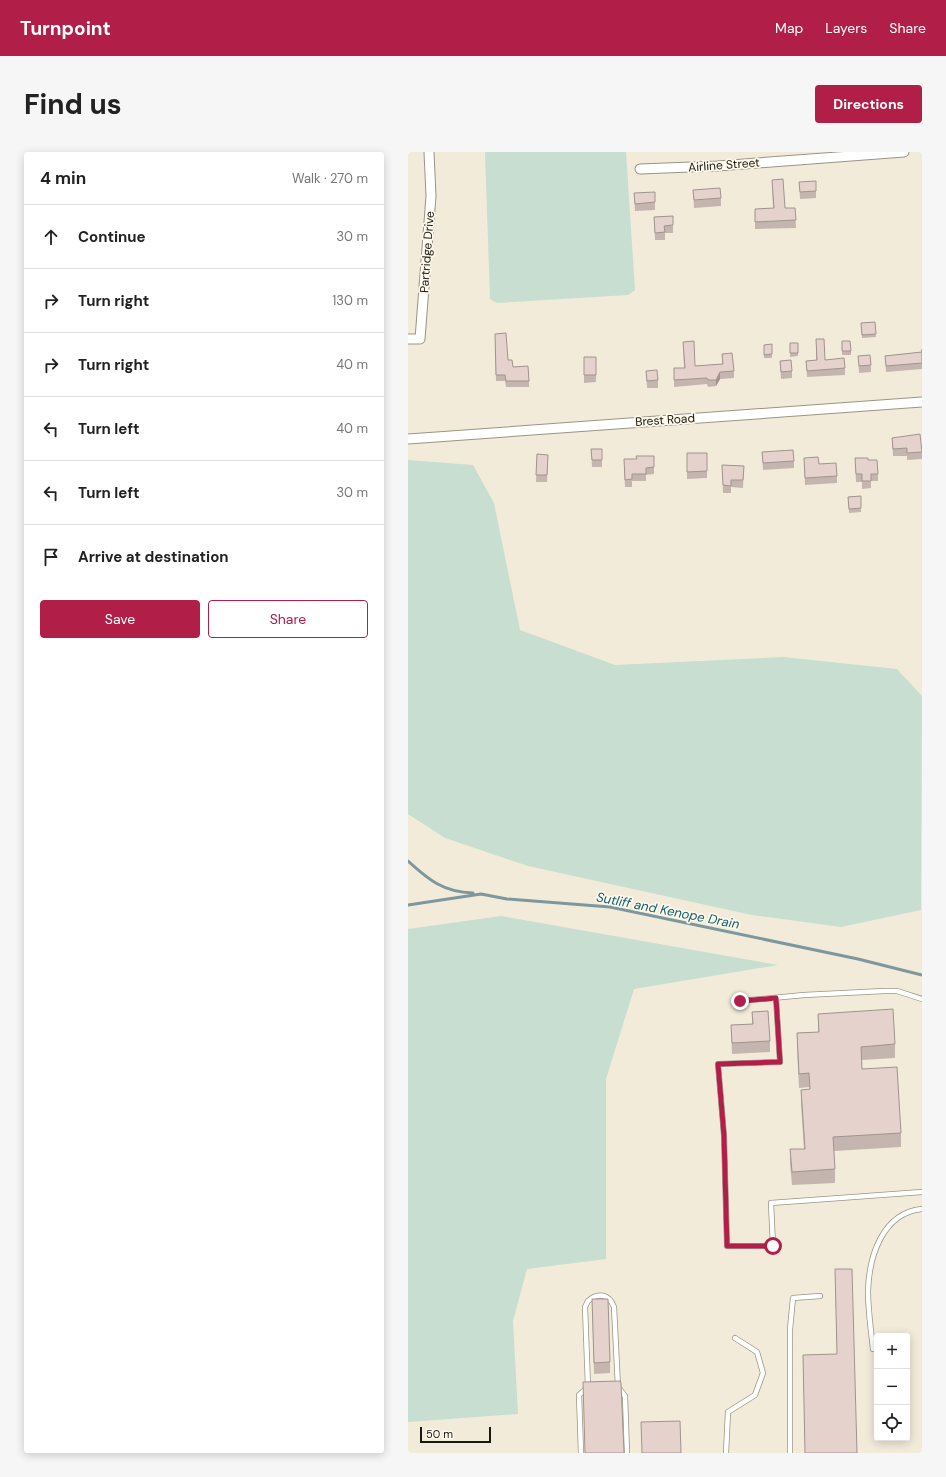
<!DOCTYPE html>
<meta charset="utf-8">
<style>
:root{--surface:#fff;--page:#f6f6f6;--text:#222;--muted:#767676;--line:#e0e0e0;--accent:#b11f48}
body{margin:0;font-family:"DM Sans",sans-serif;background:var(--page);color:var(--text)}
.controls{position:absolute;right:12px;bottom:12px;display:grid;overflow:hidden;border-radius:4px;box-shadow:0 2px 10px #0003}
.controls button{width:36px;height:36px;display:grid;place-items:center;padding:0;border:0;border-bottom:1px solid var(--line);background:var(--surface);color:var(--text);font:20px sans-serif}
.scale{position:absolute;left:12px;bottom:10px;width:71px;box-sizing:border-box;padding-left:4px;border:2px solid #1a1812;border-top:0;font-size:11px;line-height:14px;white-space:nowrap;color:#1a1812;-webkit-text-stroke:3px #fef8eb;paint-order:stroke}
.stop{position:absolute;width:12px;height:12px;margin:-9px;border:3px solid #b11f48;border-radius:50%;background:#fff}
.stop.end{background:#b11f48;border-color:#fff;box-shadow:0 1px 4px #0008}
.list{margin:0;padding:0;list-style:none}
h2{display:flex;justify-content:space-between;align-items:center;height:52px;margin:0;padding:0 16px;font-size:17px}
h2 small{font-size:13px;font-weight:400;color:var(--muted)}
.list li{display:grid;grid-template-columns:26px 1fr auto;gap:12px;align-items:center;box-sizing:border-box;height:64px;padding:0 16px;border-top:1px solid var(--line)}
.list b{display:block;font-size:15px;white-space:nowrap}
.list em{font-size:13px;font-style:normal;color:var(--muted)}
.actions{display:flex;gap:8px;padding:12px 16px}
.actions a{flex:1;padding:9px 0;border:1px solid var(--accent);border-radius:4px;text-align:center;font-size:14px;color:var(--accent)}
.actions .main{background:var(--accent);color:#fff}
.icon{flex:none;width:22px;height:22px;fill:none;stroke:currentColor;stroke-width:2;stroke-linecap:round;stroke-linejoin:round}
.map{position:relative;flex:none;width:514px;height:1301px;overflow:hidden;border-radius:4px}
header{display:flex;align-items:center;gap:24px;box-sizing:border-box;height:56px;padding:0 20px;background:var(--accent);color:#fff}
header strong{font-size:19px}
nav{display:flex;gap:22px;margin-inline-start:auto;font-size:14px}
.intro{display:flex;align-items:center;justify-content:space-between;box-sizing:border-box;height:96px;padding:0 24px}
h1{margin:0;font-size:28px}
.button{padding:10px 18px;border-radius:4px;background:var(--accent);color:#fff;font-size:14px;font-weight:700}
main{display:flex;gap:24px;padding:0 24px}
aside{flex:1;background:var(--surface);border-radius:4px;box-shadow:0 2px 10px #0003}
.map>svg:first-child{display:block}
.green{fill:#c7ded0}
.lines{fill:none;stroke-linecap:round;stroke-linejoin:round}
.stream{stroke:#7c979d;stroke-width:3}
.lane-casing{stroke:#9b9485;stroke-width:6}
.street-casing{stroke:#9b9485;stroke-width:11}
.lane{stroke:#fff;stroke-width:4.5}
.street{stroke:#fff;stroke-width:9}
.wall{fill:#c5b5af}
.shaded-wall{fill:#a0938f}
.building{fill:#e5d2cc;stroke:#a0938f}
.route{stroke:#b11f48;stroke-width:5}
.labels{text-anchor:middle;stroke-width:3.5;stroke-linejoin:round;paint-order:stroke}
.street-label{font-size:12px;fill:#1a1812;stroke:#fef8eb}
.water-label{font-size:13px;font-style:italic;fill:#11606f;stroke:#fef8eb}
</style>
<header>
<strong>Turnpoint</strong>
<nav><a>Map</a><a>Layers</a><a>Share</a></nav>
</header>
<div class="intro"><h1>Find us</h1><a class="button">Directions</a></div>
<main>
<aside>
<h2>4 min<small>Walk · 270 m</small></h2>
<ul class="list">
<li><svg class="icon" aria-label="ahead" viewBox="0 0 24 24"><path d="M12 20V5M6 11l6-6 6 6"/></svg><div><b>Continue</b></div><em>30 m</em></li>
<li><svg class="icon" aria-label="right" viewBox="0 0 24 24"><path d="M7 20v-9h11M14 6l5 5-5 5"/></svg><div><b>Turn right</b></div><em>130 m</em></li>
<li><svg class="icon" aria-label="right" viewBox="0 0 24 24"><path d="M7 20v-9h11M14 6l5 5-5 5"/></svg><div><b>Turn right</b></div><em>40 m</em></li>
<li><svg class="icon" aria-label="left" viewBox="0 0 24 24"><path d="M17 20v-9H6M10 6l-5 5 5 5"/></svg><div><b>Turn left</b></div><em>40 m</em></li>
<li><svg class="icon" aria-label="left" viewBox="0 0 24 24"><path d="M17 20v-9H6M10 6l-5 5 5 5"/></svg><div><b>Turn left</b></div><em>30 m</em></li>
<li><svg class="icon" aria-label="arrive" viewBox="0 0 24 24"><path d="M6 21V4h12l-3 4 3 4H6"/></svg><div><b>Arrive at destination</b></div></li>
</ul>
<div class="actions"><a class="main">Save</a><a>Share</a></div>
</aside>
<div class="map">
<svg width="514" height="1301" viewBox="0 0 514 1301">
<rect width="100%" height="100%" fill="#f2ebda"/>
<path class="green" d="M77,0h141l9,138 -7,5 -131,8 -7,-4z
M0,308l65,5 21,38 26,127 95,35 168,-8 114,12 25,27 -1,214 -80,17 -89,-12 -224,-49 -83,-28 -37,-24z
M93,764l277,49 -144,24 -28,90v180l-79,10 -14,52 5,93 -110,8v-493z"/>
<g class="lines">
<path class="stream" d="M0,709c21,19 35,31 65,32
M0,753l73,-11 26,5 103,8 248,52 64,16"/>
<defs>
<path id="lane" d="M368,846l4,64 -62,2 6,72 3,110h46l-2,-43 151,-11
M332,849l64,-6 80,-4h13l25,8
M465,1197c-2,-19 -5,-39 -5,-58 1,-34 14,-78 54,-82
M180,1235l-3,-80 3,-6c10,-9 21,-7 26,6l4,80
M210,1235l7,9 2,57
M173,1301l-2,-58 8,-7
M318,1301l2,-41 27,-17 8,-22 -6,-21 -22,-14
M382,1301v-124l3,-31 27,-2"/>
<path id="street" d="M232,17l77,-3 187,-14
M0,187h12l11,-143 -2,-44
M0,287l514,-37"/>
</defs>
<use href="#lane" class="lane-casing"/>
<use href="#street" class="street-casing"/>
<use href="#lane" class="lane"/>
<use href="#street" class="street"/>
</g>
<path class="wall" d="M364,28l13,28h10l1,20 -41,1v-20l18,-1z
M391,30l17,9v7l-16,1z
M285,38l28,8v8l-27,2z
M226,41l21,9v8l-20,1z
M265,64v17h-8v7h-10l-1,-23z
M467,170l1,15 -14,1 -1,-15z
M87,188l18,27 16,14v6h-23l-1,-6h-9z
M434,189l9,10v4h-9z
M275,190l12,24 27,-2v-10l12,17v7l-14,1 -4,7 -8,1 -1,-3 -33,3v-19h10z
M382,191h8v13l-8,1z
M364,192v14h-8v-13z
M408,194l9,14 20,8v7l-38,2 -1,-16 10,-1z
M514,197v20l-36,3 -1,-16 37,-4z
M450,204l13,9v7l-12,1z
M176,205h12v25l-12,1z
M372,209l12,10v7l-11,1z
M238,219l12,9v8h-11z
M484,286l30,14v7l-15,1v-4h-14z
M183,297h11v18h-10z
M354,300l32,9v7l-31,2z
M279,301h20v25l-20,1z
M129,302l11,1 -1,27h-11z
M246,304v18l-8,1v6h-14v6h-7l-1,-21 13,-7z
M396,306l15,6 18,12v7l-32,2z
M447,306l13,2 10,14v7h-7v7l-9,1v-7h-6z
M314,313l22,1 -1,22 -12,-1v6h-8z
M453,344v16l-12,1 -1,-16z
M344,860l18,29v11l-38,2 -1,-29 21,-1z
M410,862l77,30v14l-33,2v9l39,64v14l-67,4 1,18v14l-43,2 -2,-22v-14h14l-3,-46v-13l8,-1v-2l-10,1 -2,-41v-14l21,-1z
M427,1117l22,184h-52l-2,-98 34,-1z
M184,1147l18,63v11l-16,1z"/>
<path class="shaded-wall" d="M312,220v7l-4,7v-6z"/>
<path class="building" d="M375,27l2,29h10l1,12 -41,2v-13l19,-1 -2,-28z
M408,29v10l-16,1 -1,-10z
M312,36l1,10 -27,2 -1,-10z
M247,40v10l-20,2 -1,-11z
M265,64v9l-9,1 1,6 -10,1 -1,-16z
M467,170l1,12 -14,1 -1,-12z
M98,181l2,27h4l1,7 15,-1 1,15h-23l-1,-6h-9l-1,-41z
M408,187h8l1,21 19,-2 1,10 -38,3 -1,-10 11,-1z
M286,189l1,25 28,-2 -1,-10 10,-1 2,18 -14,1 -4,8h-8l-1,-2 -33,2v-12h11l-2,-26z
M434,189h8l1,10h-9z
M382,191h8v10h-8z
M364,192v10l-8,1v-10z
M514,197v14l-36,3 -1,-10 37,-4z
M462,203l1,10 -12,1 -1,-10z
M176,205h12v18h-12z
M383,208l1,11 -11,1 -1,-11z
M249,218l1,10 -11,1 -1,-10z
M512,282l2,18 -15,1v-5l-14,1 -1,-11z
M183,297h11v11h-10z
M385,298l1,11 -31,2 -1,-11z
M279,301h20v18l-20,1z
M129,302l11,1 -1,20h-11z
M228,304h18v11l-8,1v6h-14v5l-7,1 -1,-21h13z
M410,305l1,7 17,-1 1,13 -32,2 -1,-20z
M447,306h13v2h9l1,14h-7v7h-9v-7h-6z
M314,313l22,1 -1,14h-12v6l-8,-1z
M453,344v12l-12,1 -1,-12z
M485,857l2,35 -34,3 1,22 35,-2 4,66 -68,4 2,32 -43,3 -2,-23h15l-4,-59 9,-1 -1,-16 -10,1 -2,-41 22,-1 -1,-18z
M360,859l2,30 -38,2 -1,-18 22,-1 -1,-12z
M427,1117h17l5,184h-52l-2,-98 34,-1z
M184,1147h16l2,63 -16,1z
M212,1229l1,2 3,70h-39l-2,-71z
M272,1269l1,32h-39l-1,-31z"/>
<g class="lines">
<path class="route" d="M332,849l36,-3 4,64 -62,2 6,72 3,110h46"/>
</g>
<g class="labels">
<g class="street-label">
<text transform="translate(316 13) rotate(-4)" y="4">Airline Street</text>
<text transform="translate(19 100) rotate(-86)" y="4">Partridge Drive</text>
<text transform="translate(257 268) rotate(-4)" y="4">Brest Road</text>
</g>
<g class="water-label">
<text transform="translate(260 758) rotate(11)" y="5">Sutliff and Kenope Drain</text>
</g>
</g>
</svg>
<div class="controls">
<button>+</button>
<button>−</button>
<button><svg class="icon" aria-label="locate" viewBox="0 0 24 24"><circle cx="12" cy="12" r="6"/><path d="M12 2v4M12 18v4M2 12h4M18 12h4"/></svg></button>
</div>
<div class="scale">50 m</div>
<div class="stop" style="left:365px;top:1094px"></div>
<div class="stop end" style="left:332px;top:849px"></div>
</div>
</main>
